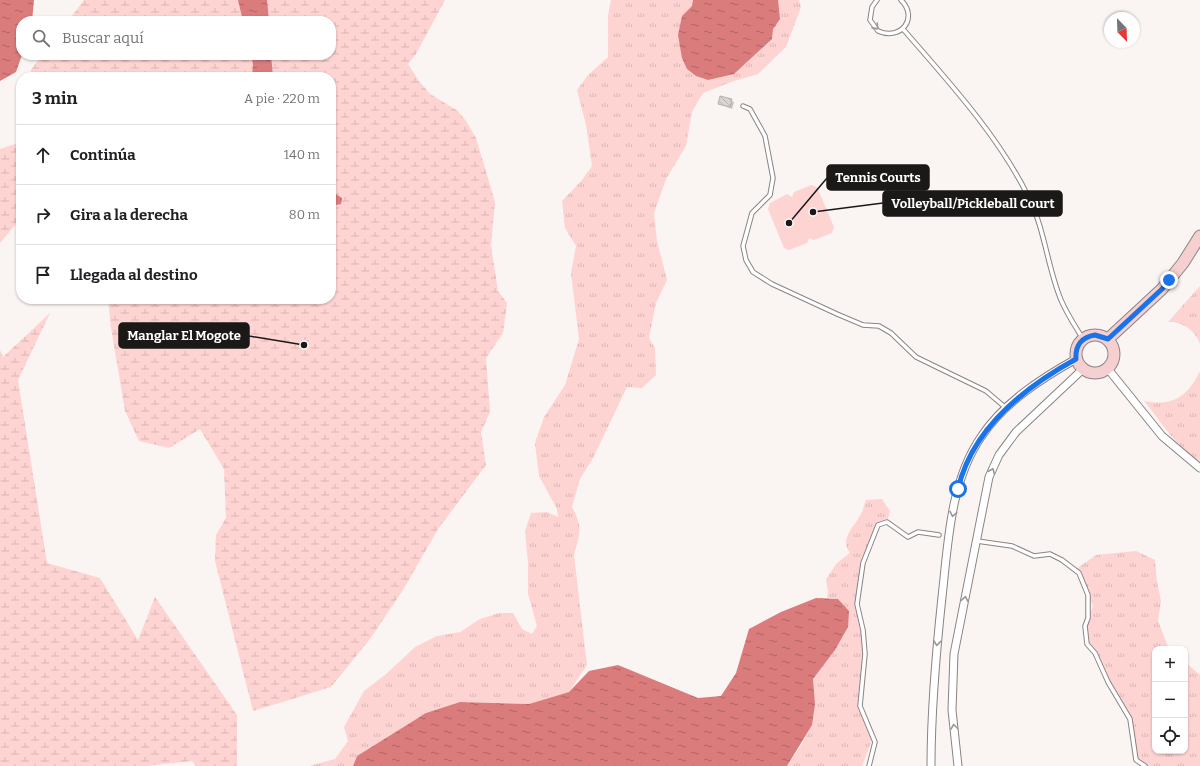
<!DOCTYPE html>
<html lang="es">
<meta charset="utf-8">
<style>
:root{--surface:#fff;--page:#f2f2f2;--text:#202124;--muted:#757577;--line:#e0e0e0}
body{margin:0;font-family:Bitter,serif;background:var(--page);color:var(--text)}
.controls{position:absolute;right:12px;bottom:12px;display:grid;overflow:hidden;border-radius:8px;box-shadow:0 1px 3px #0004}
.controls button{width:36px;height:36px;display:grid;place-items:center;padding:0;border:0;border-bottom:1px solid var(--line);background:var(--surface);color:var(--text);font:20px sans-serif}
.compass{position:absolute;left:1104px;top:12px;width:36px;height:36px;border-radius:50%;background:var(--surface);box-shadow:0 1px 3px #0004;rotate:157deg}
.stop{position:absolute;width:12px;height:12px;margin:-9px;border:3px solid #1a73e8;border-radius:50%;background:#fff}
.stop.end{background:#1a73e8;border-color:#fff;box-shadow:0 1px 4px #0008}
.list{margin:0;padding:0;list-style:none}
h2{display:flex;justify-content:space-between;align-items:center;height:52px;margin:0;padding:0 16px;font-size:17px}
h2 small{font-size:13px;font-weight:400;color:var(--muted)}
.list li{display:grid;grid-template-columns:26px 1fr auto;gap:12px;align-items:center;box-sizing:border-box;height:60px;padding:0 16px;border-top:1px solid var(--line)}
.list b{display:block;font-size:15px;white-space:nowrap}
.list em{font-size:13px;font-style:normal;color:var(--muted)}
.icon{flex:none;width:22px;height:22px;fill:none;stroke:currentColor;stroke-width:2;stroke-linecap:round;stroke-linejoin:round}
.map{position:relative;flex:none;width:1200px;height:766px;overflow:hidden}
.search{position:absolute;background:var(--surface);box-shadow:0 1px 3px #0004;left:16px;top:16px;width:320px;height:44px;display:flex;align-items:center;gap:10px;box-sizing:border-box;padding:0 14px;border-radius:16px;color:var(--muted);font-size:15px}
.panel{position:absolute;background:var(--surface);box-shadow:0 1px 3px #0004;left:16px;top:72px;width:320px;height:232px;border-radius:16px}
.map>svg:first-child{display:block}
.grass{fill:url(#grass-tufts)}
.wetland{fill:url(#wetland-marsh)}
.garden{fill:#fed4d3}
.water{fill:url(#water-ripples)}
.shadow{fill:#0003}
.building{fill:url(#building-back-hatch);stroke:#b7b1b1}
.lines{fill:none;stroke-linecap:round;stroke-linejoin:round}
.lane-casing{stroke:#8a8484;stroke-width:5.5}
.street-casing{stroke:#8a8484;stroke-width:9}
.secondary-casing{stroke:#8a8484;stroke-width:13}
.lane{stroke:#fff;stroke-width:3.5}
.street{stroke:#fff;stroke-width:7}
.secondary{stroke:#f6cfd0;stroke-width:11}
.oneway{stroke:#989897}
.route{stroke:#1a73e8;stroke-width:5}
.leader{fill:none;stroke:#1b1918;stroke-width:1.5}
.callout-dot{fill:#1b1918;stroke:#fff;stroke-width:1.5}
.callout{fill:#1b1918;stroke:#1b1918;stroke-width:1.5}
.callout-label{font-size:13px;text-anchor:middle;font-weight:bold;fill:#fff}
</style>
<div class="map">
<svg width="1200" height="766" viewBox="0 0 1200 766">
<defs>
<pattern id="grass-tufts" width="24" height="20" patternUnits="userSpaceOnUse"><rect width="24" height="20" fill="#fed4d3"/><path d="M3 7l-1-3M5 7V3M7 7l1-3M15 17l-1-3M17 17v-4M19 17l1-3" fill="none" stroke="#d9b5b4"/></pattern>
<pattern id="wetland-marsh" width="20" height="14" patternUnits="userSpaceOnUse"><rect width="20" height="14" fill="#fed4d3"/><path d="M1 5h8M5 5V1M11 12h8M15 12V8" fill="none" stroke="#d9b5b4"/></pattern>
<pattern id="water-ripples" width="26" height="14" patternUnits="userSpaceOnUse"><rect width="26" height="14" fill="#da7b7c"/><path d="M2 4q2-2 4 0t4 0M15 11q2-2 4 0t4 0" fill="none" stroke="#b06465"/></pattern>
<pattern id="building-back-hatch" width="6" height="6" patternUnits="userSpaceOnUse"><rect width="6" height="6" fill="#d9d3d2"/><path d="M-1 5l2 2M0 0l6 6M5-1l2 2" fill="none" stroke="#bab5b4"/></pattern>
</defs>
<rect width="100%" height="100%" fill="#faf4f3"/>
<path class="grass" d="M611,0h188l2,7 -15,40 -28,27 -27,8 -28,11 -11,19 -6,34 -20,33 -12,34 3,28 10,39 -11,23 -7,35 6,10 1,27 -14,13 -15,-1 -34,71 -13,21 -8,28c11,20 8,26 2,48l13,110 -18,27 -40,12 -69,-2 -34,11 -69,43 -4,10h-44l26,-7 13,-18 -4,-14 20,-36 22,-17 29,-27 22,-11 23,-4 20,-13 19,-6h14l9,16 10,5 5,-8 -9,-32v-31l-3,-32 6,-18 16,-1 11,5 -1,-8 -18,-33 -4,-33 9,-26 21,-32 14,-46 -8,-66 5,-27 -11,-18 -3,-27 20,-21 10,-14 -6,-41 -9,-35 11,-15 20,-18v-42z
M1200,286v58c-4,-13 -18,-23 -32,-22z
M1200,371v90c-27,-17 -36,-36 -56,-60 29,6 44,-5 56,-30z
M882,499l8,12 -3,11 -9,3 -15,38 -6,41 6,26 2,24 -5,52 13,31 -11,29h-75c24,-34 30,-45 26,-87l22,-29 3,-51 -11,-1 1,-6 -2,-13 11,-16 13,-10c-10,-13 1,-23 8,-34 4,-5 6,-13 8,-19z
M1136,551l19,9 2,22 4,19 -3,20 11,28h-14v102h30v-89l15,13v91h-55l-9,-6 -6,-41 -12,-16 -11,-23 -6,-21 -12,-12 -6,-16 10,-25 -17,-37 20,-14z"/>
<path class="wetland" d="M84,0h361l-29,54 -8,10 11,17 11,13 28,17 8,10 10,17 19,64 -4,43 7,46 9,12 -4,30 -17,25 4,54 -9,20 5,33 -48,64 -35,61 -33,49 -39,48 -78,24 -38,-150 1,-26 10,-17 -2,-49 -24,-40 -31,19 -30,-7 -14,-30 -14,-83 -3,-29h223v-222h-300v-7l11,-15h289v-34h-263z
M21,142v76l-21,25v-94z
M50,313l-32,67 29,183 53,15 38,62 17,-43 82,118v51h-41l-4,-5 -46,5h-146v-416l3,7z"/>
<path class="garden" d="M811,185l6,2 17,40 -2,6 -18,7 -5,-2 -2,5 -18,7 -5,-2 -16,-39 2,-6 17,-9 5,3 2,-5z"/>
<path class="water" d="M0,0h34l-2,21h-11l1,34 -6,17 -16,9z
M238,0h29l2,21h-26z
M693,0h85l2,19 -7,10 -1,10 -38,35 -26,6 -12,-4 -9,-7 -5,-11 -4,-23 4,-19 10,-10z
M251,55h20l2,22h-21l1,-13z
M331,191l11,7 -1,6 -10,2z
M816,598l22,1 11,12 -1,16 -13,23 -22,29 2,25 -3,21 -25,41h-434l4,-10 69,-43 34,-11 69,2 40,-12 20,-21 29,-6 80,33 23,-2 15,-23 13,-44 32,-17z"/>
<path class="shadow" d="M721,97l13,5 -2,7 -13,-5z"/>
<path class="building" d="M720,96l12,3 -2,8 -12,-3z"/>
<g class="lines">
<defs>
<path id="lane" d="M877,0l-5,7 -2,13 8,11c23,10 41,-13 23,-31
M903,29c44,51 95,106 125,167 17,33 19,70 33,104 6,14 14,26 22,39
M743,106l7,3 15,27 8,42 -3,17 -18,18 -9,33 3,14 7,12 19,12 65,30 26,11 16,1 12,7 25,24 70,34 20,17
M977,541l35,5 22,10 16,-2 12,6 17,13 9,22v23l-3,8 2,18 8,9 13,29 22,37 6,41 9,6
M869,766l6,-24 -15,-36 5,-52 -2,-24 -6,-26 6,-41 15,-38 9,-3 21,15 10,-5 21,3"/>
<path id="street" d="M1108,369l54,67 38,32
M931,766c0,-56 5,-113 11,-169 6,-53 8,-115 39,-160 22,-34 61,-59 95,-78
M958,766l-6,-56 2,-56 35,-177 10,-22 17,-23 67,-63"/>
<path id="secondary" d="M1076 354a19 19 0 1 1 38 0a19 19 0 1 1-38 0Z
M1108,339l54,-50 21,-26 17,-27"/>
</defs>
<use href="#lane" class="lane-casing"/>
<use href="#street" class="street-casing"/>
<use href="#secondary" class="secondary-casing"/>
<use href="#lane" class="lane"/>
<use href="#street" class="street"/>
<use href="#secondary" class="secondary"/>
</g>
<defs><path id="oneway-chevron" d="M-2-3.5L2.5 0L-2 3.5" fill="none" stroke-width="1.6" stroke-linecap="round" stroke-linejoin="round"/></defs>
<g class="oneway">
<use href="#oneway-chevron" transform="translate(876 27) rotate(48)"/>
<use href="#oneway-chevron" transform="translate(992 471) rotate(-67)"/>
<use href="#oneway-chevron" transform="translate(953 514) rotate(101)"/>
<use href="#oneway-chevron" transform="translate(965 599) rotate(-79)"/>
<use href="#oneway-chevron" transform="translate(937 643) rotate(96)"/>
<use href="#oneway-chevron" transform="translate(954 727) rotate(-97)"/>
</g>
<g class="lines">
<path class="route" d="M958,489c14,-61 67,-102 118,-130 -1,-14 6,-22 19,-24l13,4 54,-50 7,-9"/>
</g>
<path class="leader" d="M789 223L827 178M813 212L883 203M304 345L249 336"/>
<g class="callout-dot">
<circle cx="789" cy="223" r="4"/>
<circle cx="813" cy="212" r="4"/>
<circle cx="304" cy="345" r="4"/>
</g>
<g class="callout">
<rect x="827" y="165" width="102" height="25" rx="4"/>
<rect x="883" y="191" width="179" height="25" rx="4"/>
<rect x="119" y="323" width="130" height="25" rx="4"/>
</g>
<g class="callout-label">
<text x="878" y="182">Tennis Courts</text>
<text x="973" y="208">Volleyball/Pickleball Court</text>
<text x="184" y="340">Manglar El Mogote</text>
</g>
</svg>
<div class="controls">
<button>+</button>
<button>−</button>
<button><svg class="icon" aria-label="locate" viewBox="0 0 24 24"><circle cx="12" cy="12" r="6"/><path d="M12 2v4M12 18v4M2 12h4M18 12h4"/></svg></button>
</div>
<svg class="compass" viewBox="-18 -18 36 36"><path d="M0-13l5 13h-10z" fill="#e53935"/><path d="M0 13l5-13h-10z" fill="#757577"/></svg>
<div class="stop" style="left:958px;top:489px"></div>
<div class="stop end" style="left:1169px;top:280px"></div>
<div class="search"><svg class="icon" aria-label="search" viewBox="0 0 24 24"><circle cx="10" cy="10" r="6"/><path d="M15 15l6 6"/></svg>Buscar aquí</div>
<section class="panel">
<h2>3 min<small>A pie · 220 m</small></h2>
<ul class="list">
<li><svg class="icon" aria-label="ahead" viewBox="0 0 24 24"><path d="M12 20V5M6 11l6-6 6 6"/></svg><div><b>Continúa</b></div><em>140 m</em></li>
<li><svg class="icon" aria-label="right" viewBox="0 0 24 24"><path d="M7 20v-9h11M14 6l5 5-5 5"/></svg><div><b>Gira a la derecha</b></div><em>80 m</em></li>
<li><svg class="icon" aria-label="arrive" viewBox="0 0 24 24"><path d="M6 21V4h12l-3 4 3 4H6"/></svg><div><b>Llegada al destino</b></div></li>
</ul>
</section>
</div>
